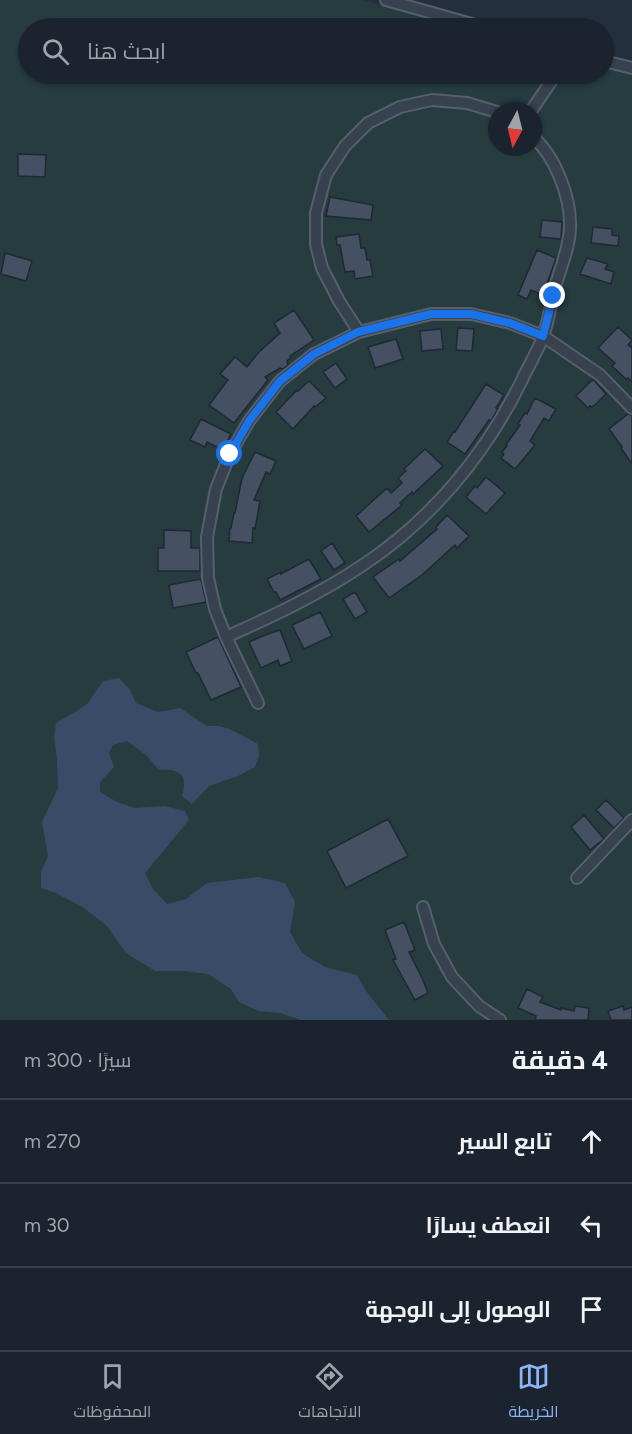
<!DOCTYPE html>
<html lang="ar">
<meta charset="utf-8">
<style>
:root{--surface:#1b232e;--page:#242b36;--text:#f1f3f6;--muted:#a0a4aa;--line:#39404a;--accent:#8ab4f8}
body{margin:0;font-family:Figtree,Cairo,sans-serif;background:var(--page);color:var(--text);direction:rtl}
.compass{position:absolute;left:488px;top:102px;width:54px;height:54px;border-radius:50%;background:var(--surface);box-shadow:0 2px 4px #0004;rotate:187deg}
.stop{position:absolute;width:18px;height:18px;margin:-14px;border:4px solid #1a73e8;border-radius:50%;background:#fff}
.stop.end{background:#1a73e8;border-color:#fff;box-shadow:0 2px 6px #0008}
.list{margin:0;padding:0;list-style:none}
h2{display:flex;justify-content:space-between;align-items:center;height:78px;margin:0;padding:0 24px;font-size:26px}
h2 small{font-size:20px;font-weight:400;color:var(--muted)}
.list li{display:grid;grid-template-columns:39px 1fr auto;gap:18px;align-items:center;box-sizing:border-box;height:84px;padding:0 24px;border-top:2px solid var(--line)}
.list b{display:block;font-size:22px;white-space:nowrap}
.list em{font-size:20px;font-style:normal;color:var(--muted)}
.icon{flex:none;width:33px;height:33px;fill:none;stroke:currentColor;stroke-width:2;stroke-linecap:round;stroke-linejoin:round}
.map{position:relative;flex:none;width:632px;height:1020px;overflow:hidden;direction:ltr}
.search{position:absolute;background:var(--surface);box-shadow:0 2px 4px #0004;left:18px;right:18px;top:18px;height:66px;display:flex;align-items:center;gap:15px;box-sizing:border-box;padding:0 21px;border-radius:33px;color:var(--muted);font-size:22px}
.sheet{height:330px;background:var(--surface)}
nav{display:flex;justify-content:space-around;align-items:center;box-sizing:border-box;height:84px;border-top:2px solid var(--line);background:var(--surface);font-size:16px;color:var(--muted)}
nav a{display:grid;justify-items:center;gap:3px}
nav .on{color:var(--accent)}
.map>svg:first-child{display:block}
.green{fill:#263c3f;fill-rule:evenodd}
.water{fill:#394c67}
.building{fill:#455162;stroke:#1f2835;stroke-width:1.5}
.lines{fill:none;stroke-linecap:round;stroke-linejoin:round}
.street-casing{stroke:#565f6c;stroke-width:14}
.street{stroke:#38414e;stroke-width:10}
.route{stroke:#1a73e8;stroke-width:8}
</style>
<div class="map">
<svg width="632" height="1020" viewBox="0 0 632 1020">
<rect width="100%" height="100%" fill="#242f3e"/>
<path class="green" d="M0,0h363l102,28h-437v46h576v-7l28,8v945h-632zM497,111h36v36h-36z"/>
<path class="water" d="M119,678l11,12 6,13 22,9 22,-4 27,18h12l11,3 28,15 1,12 -4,11 -17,9 -29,10 -17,18 -10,-8c7,-21 -3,-28 -23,-26l-13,-15 -19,-14 -14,4 -4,8 5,14 -14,15v10l17,10 18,6 30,-2 20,5 4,9 -44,53 8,16 14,15 19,-5 21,-16 52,-6 26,6 10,19 -5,30 12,21 23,14 32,8 9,16 23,29h-88l-21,-7 -21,-2 -20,-9 -8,-13 -23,-15 -24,-3h-29l-29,-18 -19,-27 -23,-18 -28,-15 -15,-5v-16l7,-16 -6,-34 16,-34 -1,-29 -3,-22 2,-14 21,-12 11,-8 15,-22z"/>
<path class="building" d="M18,154l28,1 -1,22 -27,-1z
M330,197l43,8 -2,15 -45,-4z
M542,220l20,2 -1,17 -21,-2z
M593,227l19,2v6l7,1 -1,10 -27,-3z
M359,234l2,14h4l2,12h3l3,16 -18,3 -1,-8 -9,1 -5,-27h-3l-1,-8z
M537,250l19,8 -13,37 -12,-5 -4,9 -9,-4z
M5,253l27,8 -6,20 -25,-7z
M587,258l21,6 -3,5 9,3 -3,12 -31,-10z
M294,310l20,30 -24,16 1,1 -4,4 1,4 -5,4 -3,-1 -15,9 3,3 -34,43 -25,-18 19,-25 -8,-6 15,-17 12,10 11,-14 22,-20 -6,-10z
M618,327l14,13 -4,5 4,3v34l-4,-4 -2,1 -14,-13 3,-3 -17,-15z
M458,328l16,1 -2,22 -16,-1z
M441,329l2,20 -21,2 -2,-20z
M396,339l7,20 -28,9 -7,-21z
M336,363l11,16 -12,9 -12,-16z
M593,379l13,15 -9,9 -5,4 -2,-1 -2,2 -12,-12z
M309,381l17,17 -11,9 -1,-1 -21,23 -17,-17 21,-22 1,1z
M486,384l18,11 -8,13 2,1 -7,12 -2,-1 -24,34 -18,-12 7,-11 1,1z
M535,398l21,11 -7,12 -5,-3 -14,23 5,4 -20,24 -14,-11 3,-4 -2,-2 5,-6 -1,-1 14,-20 -2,-1 7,-11 2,1z
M628,414l4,1v49l-11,-16 1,-1 -13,-18z
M201,419l30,15 -8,16 -16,-8 -2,5 -15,-7z
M425,449l18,17 -30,28 -1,-2 -12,11 2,2 -33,27 -13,-16 31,-28 4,5 11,-10 -4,-5 8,-7 -2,-2z
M255,452l21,9 -6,13 -4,-2 -12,28 6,1 -5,28 -2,-1 -1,15 -23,-2 1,-13h1l3,-15h1l7,-35z
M486,477l19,16 -19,21 -20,-17 9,-11 2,2z
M447,515l22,21 -12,12 -2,-3 -33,30 -33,23 -16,-21 26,-18 1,2 37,-32 -1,-2z
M164,530l27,1v17h9v23h-42v-23h6z
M332,543l13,20 -11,7 -13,-19z
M309,559l12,20 -41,21 -4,-8h-2l-7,-13 14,-7v2z
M201,579l5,23 -33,6 -4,-23z
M355,592l12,20 -12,7 -12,-20z
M320,612l12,24 -28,13 -12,-24z
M280,630l12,31 -12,5 -2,-6 -17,8 -12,-26 16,-7z
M218,637l23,50 -30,13 -13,-27h-2l-10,-21z
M606,800l18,18 -10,10 -18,-18z
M584,815l20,24 -14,11 -19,-23z
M388,819l20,37 -62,32 -19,-37z
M404,922l11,28 -6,2 13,26 6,15 -13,7 -22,-40 3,-1 -11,-29z
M527,989l16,8 -3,5 21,8v-2l13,3 1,-5 14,2 -1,12h-53l1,-4 -18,-8z
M623,1006l1,4 8,-3v13h-21l-3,-9z"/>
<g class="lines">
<defs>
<path id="street" d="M386,0l100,28
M604,61l28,7
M531,111l25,-37
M359,332l-20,-31 -17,-33 -6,-24v-31l10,-38 19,-29 23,-23 32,-16 32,-7 35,3 30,9
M226,637c47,-21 94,-43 137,-72 68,-45 122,-110 158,-183 7,-15 16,-30 22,-45 6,-17 8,-36 13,-53 5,-17 14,-39 14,-57 1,-30 -15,-71 -37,-90
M258,703l-32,-66 -11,-28 -7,-31 -1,-41 9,-48 14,-35 19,-33 31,-40 34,-27 45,-22 72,-18h40l39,9 33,13 57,39 32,33
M577,878l55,-58
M423,907l11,37 18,33 27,29 21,14"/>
</defs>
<use href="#street" class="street-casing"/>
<use href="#street" class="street"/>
</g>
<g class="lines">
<path class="route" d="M230,454l19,-33 31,-40 34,-27 44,-22 73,-18h40l39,9 33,13 10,-40"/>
</g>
</svg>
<svg class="compass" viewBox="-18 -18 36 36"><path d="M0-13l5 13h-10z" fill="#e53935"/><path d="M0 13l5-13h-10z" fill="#a0a4aa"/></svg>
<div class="stop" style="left:230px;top:454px"></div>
<div class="stop end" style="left:553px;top:296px"></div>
<div class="search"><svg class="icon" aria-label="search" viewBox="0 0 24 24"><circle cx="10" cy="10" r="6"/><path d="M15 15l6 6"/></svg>ابحث هنا</div>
</div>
<section class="sheet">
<h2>4 دقيقة<small>سيرًا · 300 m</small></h2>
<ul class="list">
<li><svg class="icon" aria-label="ahead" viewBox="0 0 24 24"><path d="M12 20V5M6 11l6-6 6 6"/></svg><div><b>تابع السير</b></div><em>270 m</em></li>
<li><svg class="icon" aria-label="left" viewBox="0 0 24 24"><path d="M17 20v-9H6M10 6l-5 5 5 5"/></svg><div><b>انعطف يسارًا</b></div><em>30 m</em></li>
<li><svg class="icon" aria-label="arrive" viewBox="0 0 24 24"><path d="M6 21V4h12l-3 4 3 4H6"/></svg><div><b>الوصول إلى الوجهة</b></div></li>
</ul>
</section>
<nav>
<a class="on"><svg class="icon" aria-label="map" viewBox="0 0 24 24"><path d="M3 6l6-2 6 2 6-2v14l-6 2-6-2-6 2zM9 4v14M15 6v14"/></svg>الخريطة</a>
<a><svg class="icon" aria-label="directions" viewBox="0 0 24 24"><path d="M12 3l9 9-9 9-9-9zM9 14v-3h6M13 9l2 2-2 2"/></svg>الاتجاهات</a>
<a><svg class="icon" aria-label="saved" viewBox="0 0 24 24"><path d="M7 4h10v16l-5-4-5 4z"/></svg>المحفوظات</a>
</nav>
